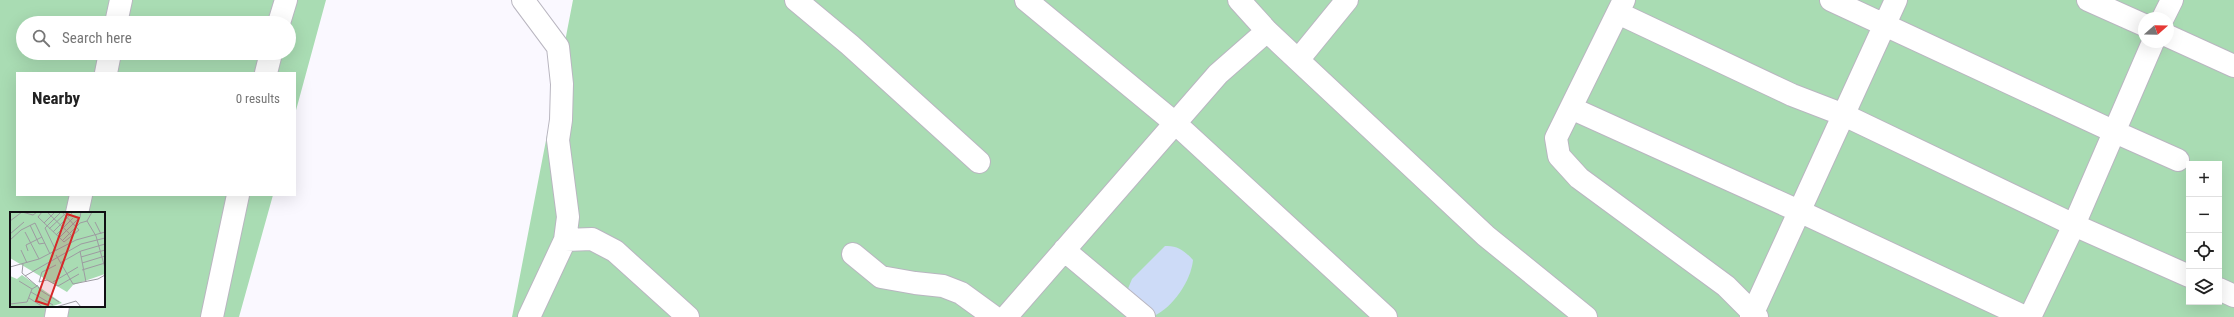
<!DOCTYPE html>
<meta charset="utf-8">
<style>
:root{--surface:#fff;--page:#f6f6f6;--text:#222;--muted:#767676;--line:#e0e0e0}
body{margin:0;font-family:"Roboto Condensed",sans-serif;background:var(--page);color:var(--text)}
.controls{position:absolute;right:12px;bottom:12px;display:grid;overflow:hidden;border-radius:0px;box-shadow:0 4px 16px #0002}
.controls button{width:36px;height:36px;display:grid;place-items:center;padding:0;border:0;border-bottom:1px solid var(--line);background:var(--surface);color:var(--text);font:20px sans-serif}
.compass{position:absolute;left:2138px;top:12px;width:36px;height:36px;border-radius:50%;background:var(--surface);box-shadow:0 4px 16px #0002;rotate:70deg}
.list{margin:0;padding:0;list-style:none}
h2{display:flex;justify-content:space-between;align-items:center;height:52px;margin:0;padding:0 16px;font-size:17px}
h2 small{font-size:13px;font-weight:400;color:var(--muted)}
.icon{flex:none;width:22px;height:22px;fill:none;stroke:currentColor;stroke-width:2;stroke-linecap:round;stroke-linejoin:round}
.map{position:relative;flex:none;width:2234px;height:317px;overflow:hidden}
.search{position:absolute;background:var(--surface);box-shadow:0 4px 16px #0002;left:16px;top:16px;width:280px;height:44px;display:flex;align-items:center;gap:10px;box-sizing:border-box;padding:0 14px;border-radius:22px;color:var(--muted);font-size:15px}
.panel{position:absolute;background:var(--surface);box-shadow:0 4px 16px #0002;left:16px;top:72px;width:280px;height:124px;border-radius:0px}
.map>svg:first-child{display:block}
.green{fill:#a9dcb3;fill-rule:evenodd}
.water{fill:#cddbf7}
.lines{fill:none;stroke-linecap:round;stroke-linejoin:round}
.minor-casing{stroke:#b9b6c0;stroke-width:24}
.minor{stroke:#fff;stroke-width:22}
.inset-road{fill:none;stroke:#9d9ba1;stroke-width:1}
.view{fill:#d62828;fill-opacity:0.15;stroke:#d62828;stroke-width:2}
.inset-edge{fill:none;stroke:#111014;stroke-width:2}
</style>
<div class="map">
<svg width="2234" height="317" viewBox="0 0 2234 317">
<rect width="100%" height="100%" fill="#faf8ff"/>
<path class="green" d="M0,0h326l-31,114v-41h-278v122h256l-34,122h-239zM23,23h266v30h-266zM11,213h93v93h-93z
M573,0h1661v317h-1722zM2144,18h24v24h-24zM2189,164h30v138h-30z"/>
<path class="water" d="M1165,246c12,-1 20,5 28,14 -2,21 -20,47 -39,56l-27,-25 5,-12z"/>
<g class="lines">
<defs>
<path id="minor" d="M523,0l35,47 4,37 -1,36 -3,20 10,77 -3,23 -36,77
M796,0l54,45 129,117
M1026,0l149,123 211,194
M1239,0l28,31 219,205 100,81
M1624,0l-68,138 3,18 20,22 147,108 31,31
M1831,0l284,132 63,28
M2088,0l56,25
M1618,13l174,82 52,20 230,110 115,51
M2163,18l9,-18
M116,23l5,-23
M279,23l7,-23
M2168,36l66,30
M1298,60l49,-60
M106,73l4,-20
M266,73l5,-20
M1571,108l230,104 224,105
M77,213l4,-18
M565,240l27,-1 23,12 73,66
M1064,250l80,67
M853,254l28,23 34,6 28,3 18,7 33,24
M2219,289l15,7
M56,317l2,-11
M212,317l26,-122
M1006,317l212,-243 49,-43
M1751,317l145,-317
M2030,317l44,-92 79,-183"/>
</defs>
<use href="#minor" class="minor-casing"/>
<use href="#minor" class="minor"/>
</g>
<g transform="translate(10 212)">
<rect width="95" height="95" fill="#faf8ff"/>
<path d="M0,0h95v62l-32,11 -6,7 -57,-34zM12,63l40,28 -12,4h-40v-31l7,3z" fill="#a9dcb3"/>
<path class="inset-road" d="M32,0l-4,5 26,25 15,-12 -17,-18M37,0l26,25M82,0l-5,9 9,15 9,32M0,9l12,-9 11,3 4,-3M85,10l6,12M34,11l11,-11M20,13l9,19 6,-1M39,17l18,-17M15,20l14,27M43,20l20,-20M0,22l14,-12M46,23l17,-17M49,26l21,-21 1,-5M0,28l11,-10 14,-7 15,31M52,29l18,-18 7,-2M11,38l6,13M18,39l-2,-6 16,-8M46,39l-11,-23 16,-16M70,39l6,31M46,43l17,29 25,-5 7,-4M71,45l24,-7M50,51l21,-12 24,-7M72,51l23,-7M0,55l29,-8 37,-19 29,-8M72,58l23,-7M15,64l56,-32 24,-6M9,69l13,8M29,70l8,-2 11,6 21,-12M29,70l3,-10 14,-7M43,70l25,-15M27,73l3,5 19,12M21,80l22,13M19,86l14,9M0,92l17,-2 5,-13 5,-3 -15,-13 1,-9M46,95l20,-6 5,6"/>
<path class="view" d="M57,2l12,4 -31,87 -12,-4z"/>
<rect width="95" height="95" class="inset-edge"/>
</g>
</svg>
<div class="controls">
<button>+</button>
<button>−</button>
<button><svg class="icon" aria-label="locate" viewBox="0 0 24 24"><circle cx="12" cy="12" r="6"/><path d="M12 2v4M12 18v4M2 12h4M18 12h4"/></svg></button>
<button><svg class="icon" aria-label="layers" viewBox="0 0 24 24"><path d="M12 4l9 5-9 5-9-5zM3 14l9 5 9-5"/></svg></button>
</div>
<svg class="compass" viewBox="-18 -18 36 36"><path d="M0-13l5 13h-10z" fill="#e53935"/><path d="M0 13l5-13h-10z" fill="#767676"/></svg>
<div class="search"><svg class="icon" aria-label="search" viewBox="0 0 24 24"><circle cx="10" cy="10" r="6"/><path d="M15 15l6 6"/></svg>Search here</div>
<section class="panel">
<h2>Nearby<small>0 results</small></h2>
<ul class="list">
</ul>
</section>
</div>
